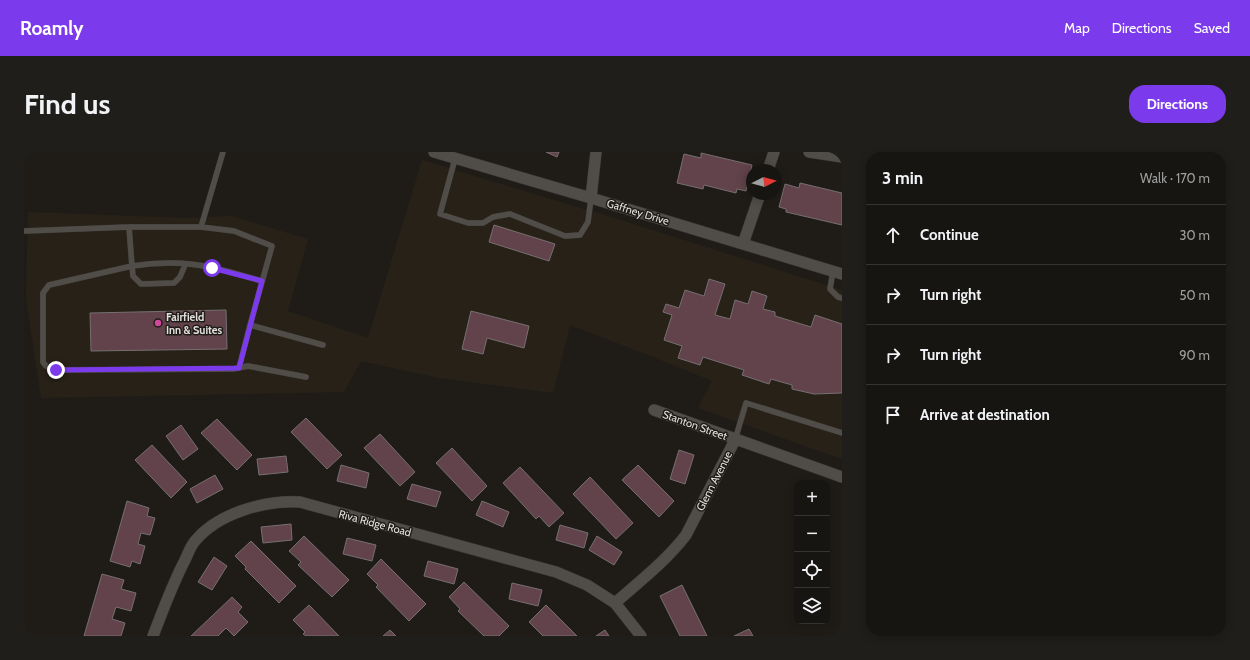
<!DOCTYPE html>
<meta charset="utf-8">
<style>
:root{--surface:#171512;--page:#201e1b;--text:#f1f3f6;--muted:#9e9f9f;--line:#363432;--accent:#7c3aed}
body{margin:0;font-family:Cabin,sans-serif;background:var(--page);color:var(--text)}
.controls{position:absolute;right:12px;bottom:12px;display:grid;overflow:hidden;border-radius:8px;box-shadow:0 2px 10px #0003}
.controls button{width:36px;height:36px;display:grid;place-items:center;padding:0;border:0;border-bottom:1px solid var(--line);background:var(--surface);color:var(--text);font:20px sans-serif}
.compass{position:absolute;left:722px;top:12px;width:36px;height:36px;border-radius:50%;background:var(--surface);box-shadow:0 2px 10px #0003;rotate:84deg}
.stop{position:absolute;width:12px;height:12px;margin:-9px;border:3px solid #7c3aed;border-radius:50%;background:#fff}
.stop.end{background:#7c3aed;border-color:#fff;box-shadow:0 1px 4px #0008}
.list{margin:0;padding:0;list-style:none}
h2{display:flex;justify-content:space-between;align-items:center;height:52px;margin:0;padding:0 16px;font-size:17px}
h2 small{font-size:13px;font-weight:400;color:var(--muted)}
.list li{display:grid;grid-template-columns:26px 1fr auto;gap:12px;align-items:center;box-sizing:border-box;height:60px;padding:0 16px;border-top:1px solid var(--line)}
.list b{display:block;font-size:15px;white-space:nowrap}
.list em{font-size:13px;font-style:normal;color:var(--muted)}
.icon{flex:none;width:22px;height:22px;fill:none;stroke:currentColor;stroke-width:2;stroke-linecap:round;stroke-linejoin:round}
.map{position:relative;flex:none;width:818px;height:484px;overflow:hidden;border-radius:16px}
header{display:flex;align-items:center;gap:24px;box-sizing:border-box;height:56px;padding:0 20px;background:var(--accent);color:#fff}
header strong{font-size:19px}
nav{display:flex;gap:22px;margin-inline-start:auto;font-size:14px}
.intro{display:flex;align-items:center;justify-content:space-between;box-sizing:border-box;height:96px;padding:0 24px}
h1{margin:0;font-size:28px}
.button{padding:10px 18px;border-radius:16px;background:var(--accent);color:#fff;font-size:14px;font-weight:700}
main{display:flex;gap:24px;padding:0 24px}
aside{flex:1;background:var(--surface);border-radius:16px;box-shadow:0 2px 10px #0003}
.map>svg:first-child{display:block}
.built{fill:#282118}
.building{fill:#62434c;stroke:#766f71}
.lines{fill:none;stroke-linecap:round;stroke-linejoin:round}
.lane-casing{stroke:#393734;stroke-width:6}
.street-casing{stroke:#393734;stroke-width:12}
.lane{stroke:#504c48;stroke-width:5.5}
.street{stroke:#504c48;stroke-width:11}
.route{stroke:#7c3aed;stroke-width:5}
.hotel-dot{fill:#d1479c;stroke:#1f1c18;stroke-width:1.5}
.labels{text-anchor:middle;stroke-width:3;stroke-linejoin:round;paint-order:stroke}
.street-label{font-size:11px;fill:#e2dfdd;stroke:#1f1c18}
.poi-label{font-size:11px;font-weight:bold;fill:#e2dfdd;stroke:#1f1c18;text-anchor:start}
</style>
<header>
<strong>Roamly</strong>
<nav><a>Map</a><a>Directions</a><a>Saved</a></nav>
</header>
<div class="intro"><h1>Find us</h1><a class="button">Directions</a></div>
<main>
<div class="map">
<svg width="818" height="484" viewBox="0 0 818 484">
<rect width="100%" height="100%" fill="#1f1c18"/>
<path class="built" d="M398,8l208,63 212,67v169l-144,-51 14,-27 -54,-22 -88,-34 -17,68 -114,-15 -78,-17 -17,31 -303,6 -15,-100 2,-86 158,6 45,-2 77,23 -20,72 80,27z"/>
<path class="building" d="M522,0h13l-2,5z
M677,1l51,12 -6,26 -9,-2 -1,4 -32,-8 -1,4 -26,-6 7,-29 17,4z
M776,31l42,10v32l-56,-13v-3l-7,-2 6,-23 14,4z
M470,73l61,19 -6,17 -60,-19z
M685,127l16,5 -10,31 15,4 5,-19 13,4 4,-13 15,5 -4,13 12,3v4l36,11 4,-12 27,9v69l-28,1 -22,-5v-4l-21,-6 -2,5 -27,-9 2,-5 -41,-13 -3,8 -22,-7 4,-12 -18,-6 8,-25 -9,-3 3,-8 13,4 6,-18 19,6z
M202,158l1,39 -136,2 -1,-38z
M447,159l58,15 -5,22 -37,-10 -4,16 -21,-5z
M282,266l36,37 -15,14 -36,-37z
M193,267l35,36 -15,15 -36,-37z
M157,273l17,24 -15,11 -17,-24z
M356,282l35,38 -15,14 -36,-38z
M128,293l35,37 -16,16 -36,-38z
M428,296l35,38 -15,15 -36,-38z
M655,298l15,5 -9,29 -15,-5z
M262,304l2,16 -29,3 -2,-16z
M317,313l28,8 -3,15 -29,-7z
M614,313l36,36 -15,16 -37,-37z
M496,315l44,46 -15,14 -10,-11 -3,3 -33,-36z
M191,323l8,14 -26,14 -7,-14z
M566,325l43,46 -17,16 -43,-45z
M388,332l29,8 -5,15 -29,-8z
M103,349l22,7 -2,8 8,2 -5,17 -9,-2 -3,11 7,2 -5,18 -8,-3 -2,6 -20,-6z
M458,349l27,11 -6,15 -27,-12z
M267,372l1,16 -29,3 -2,-16z
M536,373l28,8 -4,15 -28,-8z
M280,384l45,44 -17,17 -34,-32 3,-3 -12,-11z
M573,384l25,16 -8,13 -25,-15z
M323,386l29,7 -4,16 -29,-7z
M227,389l45,45 -17,17 -34,-34 1,-2 -11,-11z
M190,405l13,9 -15,24 -14,-8z
M357,407l45,45 -17,17 -33,-34 2,-2 -11,-11z
M404,409l30,8 -4,15 -30,-8z
M78,422l22,6 -3,9 15,4 -5,18 -15,-4 -4,12 13,4 -4,13h-37z
M440,430l45,44 -10,10h-15l-26,-25 2,-2 -11,-12z
M488,431l30,7 -4,16 -29,-7z
M658,433l25,51h-27l-20,-40z
M208,445l10,10 -4,5 10,10 -14,14 -8,-8 -8,8h-27z
M285,453l30,31h-33l-3,-2 2,-2 -12,-12z
M522,453l31,31h-34l-14,-14z
M725,477l4,7h-19z
M366,478l6,6h-13z
M581,478l4,6h-13z"/>
<g class="lines">
<defs>
<path id="lane" d="M199,0l-22,75 33,4 38,15 -22,79 73,20
M431,7l-15,55 28,9h15l10,-6 17,-3 55,22 15,-1 8,-13 3,-24
M105,75l3,39c26,-4 56,-4 81,2 17,3 33,9 49,13
M0,79l105,-4h72
M161,113l-5,12 -6,6 -33,1 -8,-8 -1,-10 -83,19 -6,8v69l3,4 10,4 177,-1 15,-3 58,11
M809,119l-3,18 8,8 4,1
M215,216l11,-43
M711,288l11,-37 96,30"/>
<path id="street" d="M410,0l157,46 251,76
M785,0l33,5
M744,18l6,-18
M567,46l5,-46
M719,92l17,-50
M630,258l188,67
M591,451c25,-22 51,-42 71,-68l49,-95
M129,484c10,-26 19,-51 32,-76 3,-6 5,-13 10,-19 23,-28 70,-41 105,-39l256,70 31,13 28,18 26,33"/>
</defs>
<use href="#lane" class="lane-casing"/>
<use href="#street" class="street-casing"/>
<use href="#lane" class="lane"/>
<use href="#street" class="street"/>
</g>
<g class="lines">
<path class="route" d="M32,218l183,-2 23,-87 -50,-13"/>
</g>
<circle class="hotel-dot" cx="134" cy="171" r="4"/>
<g class="labels">
<g class="street-label">
<text transform="translate(614 60) rotate(17)" y="4">Gaffney Drive</text>
<text transform="translate(671 273) rotate(20)" y="4">Stanton Street</text>
<text transform="translate(690 329) rotate(-63)" y="4">Glenn Avenue</text>
<text transform="translate(351 371) rotate(15)" y="4">Riva Ridge Road</text>
</g>
<g class="poi-label">
<text x="142" y="169">Fairfield<tspan x="142" dy="13">Inn &amp; Suites</tspan></text>
</g>
</g>
</svg>
<div class="controls">
<button>+</button>
<button>−</button>
<button><svg class="icon" aria-label="locate" viewBox="0 0 24 24"><circle cx="12" cy="12" r="6"/><path d="M12 2v4M12 18v4M2 12h4M18 12h4"/></svg></button>
<button><svg class="icon" aria-label="layers" viewBox="0 0 24 24"><path d="M12 4l9 5-9 5-9-5zM3 14l9 5 9-5"/></svg></button>
</div>
<svg class="compass" viewBox="-18 -18 36 36"><path d="M0-13l5 13h-10z" fill="#e53935"/><path d="M0 13l5-13h-10z" fill="#9e9f9f"/></svg>
<div class="stop" style="left:188px;top:116px"></div>
<div class="stop end" style="left:32px;top:218px"></div>
</div>
<aside>
<h2>3 min<small>Walk · 170 m</small></h2>
<ul class="list">
<li><svg class="icon" aria-label="ahead" viewBox="0 0 24 24"><path d="M12 20V5M6 11l6-6 6 6"/></svg><div><b>Continue</b></div><em>30 m</em></li>
<li><svg class="icon" aria-label="right" viewBox="0 0 24 24"><path d="M7 20v-9h11M14 6l5 5-5 5"/></svg><div><b>Turn right</b></div><em>50 m</em></li>
<li><svg class="icon" aria-label="right" viewBox="0 0 24 24"><path d="M7 20v-9h11M14 6l5 5-5 5"/></svg><div><b>Turn right</b></div><em>90 m</em></li>
<li><svg class="icon" aria-label="arrive" viewBox="0 0 24 24"><path d="M6 21V4h12l-3 4 3 4H6"/></svg><div><b>Arrive at destination</b></div></li>
</ul>
</aside>
</main>
